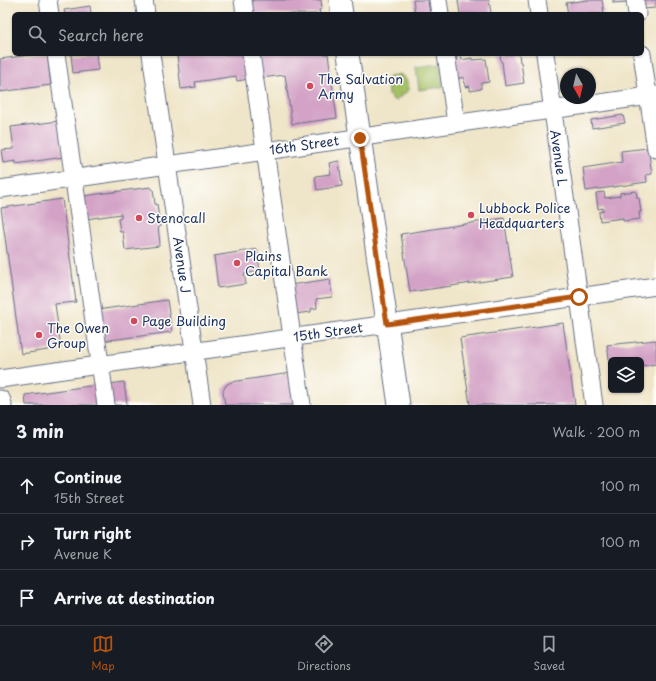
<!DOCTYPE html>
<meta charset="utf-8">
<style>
:root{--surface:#171b24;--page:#242831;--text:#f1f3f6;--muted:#9ea1a6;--line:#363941;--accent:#b45309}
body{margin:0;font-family:"Playpen Sans",sans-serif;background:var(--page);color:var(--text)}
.controls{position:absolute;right:12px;bottom:12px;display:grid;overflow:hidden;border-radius:6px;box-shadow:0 1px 3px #0004}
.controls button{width:36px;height:36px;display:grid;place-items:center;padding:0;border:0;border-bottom:1px solid var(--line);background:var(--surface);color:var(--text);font:20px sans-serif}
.compass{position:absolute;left:560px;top:68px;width:36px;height:36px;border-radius:50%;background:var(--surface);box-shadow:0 1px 3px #0004;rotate:172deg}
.stop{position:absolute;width:12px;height:12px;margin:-9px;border:3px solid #b45309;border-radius:50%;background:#fff}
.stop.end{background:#b45309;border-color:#fff;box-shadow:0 1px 4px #0008}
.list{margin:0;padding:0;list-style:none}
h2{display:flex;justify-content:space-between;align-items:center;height:52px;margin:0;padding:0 16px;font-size:17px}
h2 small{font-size:13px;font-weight:400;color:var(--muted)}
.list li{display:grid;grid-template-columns:26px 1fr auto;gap:12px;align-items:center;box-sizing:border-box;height:56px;padding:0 16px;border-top:1px solid var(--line)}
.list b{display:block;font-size:15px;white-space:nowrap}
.list p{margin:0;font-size:13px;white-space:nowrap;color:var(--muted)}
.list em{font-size:13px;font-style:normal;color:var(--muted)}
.icon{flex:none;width:22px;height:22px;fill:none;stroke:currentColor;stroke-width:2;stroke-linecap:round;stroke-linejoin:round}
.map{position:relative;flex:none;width:656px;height:405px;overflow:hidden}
.search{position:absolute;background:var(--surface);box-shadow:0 1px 3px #0004;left:12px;right:12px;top:12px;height:44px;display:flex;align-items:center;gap:10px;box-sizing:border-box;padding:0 14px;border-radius:6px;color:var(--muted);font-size:15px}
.sheet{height:220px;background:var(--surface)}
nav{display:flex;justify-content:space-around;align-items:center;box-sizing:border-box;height:56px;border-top:1px solid var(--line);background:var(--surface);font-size:11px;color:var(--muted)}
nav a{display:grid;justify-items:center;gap:2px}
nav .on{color:var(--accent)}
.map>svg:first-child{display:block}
.grass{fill:url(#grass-tufts);stroke:#607762}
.pitch{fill:#a5bf65;stroke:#607762}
.building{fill:#d3a2c6}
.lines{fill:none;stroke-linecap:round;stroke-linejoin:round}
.minor-casing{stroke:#656f83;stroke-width:19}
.major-casing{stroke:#656f83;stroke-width:23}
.minor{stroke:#fff;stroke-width:17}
.major{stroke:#fff;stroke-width:21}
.route{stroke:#b45309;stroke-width:5}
.poi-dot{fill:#d1495b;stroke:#fdfcf7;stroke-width:1.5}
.labels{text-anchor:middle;stroke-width:3;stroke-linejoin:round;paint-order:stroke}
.poi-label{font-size:13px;fill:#1b2f5e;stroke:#fdfcf7;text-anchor:start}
.street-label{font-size:13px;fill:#1b2f5e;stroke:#fdfcf7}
</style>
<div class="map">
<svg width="656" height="405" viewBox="0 0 656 405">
<defs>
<pattern id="grass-tufts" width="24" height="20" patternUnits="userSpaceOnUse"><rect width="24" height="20" fill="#a5bf65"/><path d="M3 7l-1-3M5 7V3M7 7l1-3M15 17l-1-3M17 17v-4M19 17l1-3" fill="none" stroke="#869c56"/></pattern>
</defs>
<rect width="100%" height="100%" fill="#fdfcf7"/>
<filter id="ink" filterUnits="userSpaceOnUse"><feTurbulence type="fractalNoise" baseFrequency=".025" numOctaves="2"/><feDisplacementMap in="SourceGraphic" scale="8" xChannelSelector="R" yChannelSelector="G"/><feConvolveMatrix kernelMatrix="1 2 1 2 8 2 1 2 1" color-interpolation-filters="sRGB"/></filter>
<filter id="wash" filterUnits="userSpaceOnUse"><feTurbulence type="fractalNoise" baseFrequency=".012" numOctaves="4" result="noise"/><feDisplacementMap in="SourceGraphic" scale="16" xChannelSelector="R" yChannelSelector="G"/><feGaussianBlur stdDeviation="0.9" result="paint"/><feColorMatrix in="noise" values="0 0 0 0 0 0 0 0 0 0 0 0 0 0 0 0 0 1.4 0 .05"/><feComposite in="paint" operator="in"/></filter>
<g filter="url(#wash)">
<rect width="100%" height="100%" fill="#efe5c8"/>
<path class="grass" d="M399,74c7,3 10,9 10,16l-14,11 -7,-6 -1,-17z"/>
<path class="pitch" d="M440,64l3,23 -24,3 -3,-23z"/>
<g id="blocks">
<path class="building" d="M251,0h70l1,9 -3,1 1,4h-67z
M413,0h15l2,14h-15z
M458,0h31l2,14h-31z
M587,0h15l2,14h-36l-2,-11z
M613,0h14v2l-14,1z
M642,0h14v8l-13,1z
M90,6l1,8h-26l-1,-4z
M38,54h9l4,31 -51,7v-33z
M71,54h25l2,16 -25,3z
M177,54h67l5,25 -12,2 -1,-5 -41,6 1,5 -15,2z
M267,54h61l9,64 -45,6 -7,-49 -24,3 -3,-23z
M500,54h19l1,8h1l3,21 -19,3 -3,-24h-1z
M461,56l1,4 10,-2v2l14,-1 3,23 -8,1v6l-11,2v-5l-5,1 -1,-10 -8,2 -2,-18 3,-1 -1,-3z
M623,115l2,8 -33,5 -1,-8z
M59,121l5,36 -48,7v-3l-13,2 -2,-13 13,-1 -3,-22z
M648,148l4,26 -6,1 1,7 -61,9 -3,-23 39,-6 -1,-11z
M339,161l3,25 -25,4 -2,-14 16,-2 -2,-11z
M151,187v2h2l2,15h2l3,23h-2l2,16h-1v3l-34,4 -2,-18h-3l-2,-13 3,-1v-4l-35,5 -3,-23z
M636,191l1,7h2l2,14h-2l1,7 -17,2v-3l-23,3 -1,-9 4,-1v-3l-5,1 -2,-16 8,-1 1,6 15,-2v-3z
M62,199l14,103 -21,2 6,44 -40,6 -20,-146z
M504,218l9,59 -103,15 -9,-58z
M257,249l3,22 -16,3 2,10 -28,4 -4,-32z
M330,279l2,18 -16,2 1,9 -6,1v3l-17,2 -4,-29z
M167,300l5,32 -70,9 -5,-31z
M563,323l12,82h-105l-10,-67z
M656,340v24l-15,2v-6h-30l-1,5 -3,-20z
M291,373l5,32h-71l-2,-14 3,-6 5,-3z
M124,382l3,23h-16l-2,-21z
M97,385l3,20h-74l-1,-10z"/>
</g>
</g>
<g filter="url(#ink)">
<use href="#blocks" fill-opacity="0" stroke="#656f83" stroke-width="1"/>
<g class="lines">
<defs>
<path id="minor" d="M48,0l2,14
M144,0l2,14
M243,0l2,14
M438,0l2,14
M537,0l2,14
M635,0l2,14
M56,54l50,351
M151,54l51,351
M251,54l51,351
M446,54l10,69
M545,54l49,351
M642,54l14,95
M0,189l656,-94
M0,379l656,-93"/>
<path id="major" d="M340,0l2,14
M348,54l51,351
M0,401l1,4"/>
</defs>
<use href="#minor" class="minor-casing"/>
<use href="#major" class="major-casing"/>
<use href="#minor" class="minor"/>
<use href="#major" class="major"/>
</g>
</g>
<g class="lines" filter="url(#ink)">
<path class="route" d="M360,138l27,186 192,-27"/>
</g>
<g class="poi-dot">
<circle cx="310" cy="86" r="4"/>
<circle cx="471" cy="215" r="4"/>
<circle cx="139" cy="218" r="4"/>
<circle cx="237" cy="263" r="4"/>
<circle cx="134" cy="321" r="4"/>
<circle cx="39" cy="335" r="4"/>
</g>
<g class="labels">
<g class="poi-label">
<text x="318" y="84">The Salvation<tspan x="318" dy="15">Army</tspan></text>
<text x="479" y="213">Lubbock Police<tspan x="479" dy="15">Headquarters</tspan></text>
<text x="147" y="223">Stenocall</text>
<text x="245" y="261">Plains<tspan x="245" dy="15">Capital Bank</tspan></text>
<text x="142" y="326">Page Building</text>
<text x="47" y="333">The Owen<tspan x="47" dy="15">Group</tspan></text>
</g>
<g class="street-label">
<text transform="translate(304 145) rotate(-8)" y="5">16th Street</text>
<text transform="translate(559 158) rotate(82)" y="5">Avenue L</text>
<text transform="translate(182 265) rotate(82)" y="5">Avenue J</text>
<text transform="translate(328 332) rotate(-8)" y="5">15th Street</text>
</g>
</g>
</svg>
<div class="controls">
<button><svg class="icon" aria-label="layers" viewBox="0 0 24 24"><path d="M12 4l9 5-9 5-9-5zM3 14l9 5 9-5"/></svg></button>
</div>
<svg class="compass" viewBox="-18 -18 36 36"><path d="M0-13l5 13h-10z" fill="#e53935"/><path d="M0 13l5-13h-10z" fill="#9ea1a6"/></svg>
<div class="stop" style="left:579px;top:297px"></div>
<div class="stop end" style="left:360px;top:138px"></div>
<div class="search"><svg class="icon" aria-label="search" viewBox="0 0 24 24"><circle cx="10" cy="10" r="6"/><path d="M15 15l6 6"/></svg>Search here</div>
</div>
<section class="sheet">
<h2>3 min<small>Walk · 200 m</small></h2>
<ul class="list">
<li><svg class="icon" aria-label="ahead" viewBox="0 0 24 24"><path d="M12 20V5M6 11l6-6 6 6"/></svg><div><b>Continue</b><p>15th Street</p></div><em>100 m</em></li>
<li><svg class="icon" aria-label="right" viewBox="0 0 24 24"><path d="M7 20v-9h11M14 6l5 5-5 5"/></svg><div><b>Turn right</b><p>Avenue K</p></div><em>100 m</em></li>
<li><svg class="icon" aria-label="arrive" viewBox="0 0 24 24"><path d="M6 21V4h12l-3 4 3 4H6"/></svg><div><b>Arrive at destination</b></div></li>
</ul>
</section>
<nav>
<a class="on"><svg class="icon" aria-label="map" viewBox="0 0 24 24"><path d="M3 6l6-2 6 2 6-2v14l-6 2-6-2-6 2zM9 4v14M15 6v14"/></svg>Map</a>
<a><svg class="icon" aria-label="directions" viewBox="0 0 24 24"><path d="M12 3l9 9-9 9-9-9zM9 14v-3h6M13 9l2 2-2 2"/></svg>Directions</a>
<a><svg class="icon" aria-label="saved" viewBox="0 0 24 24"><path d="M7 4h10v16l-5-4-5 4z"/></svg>Saved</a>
</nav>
